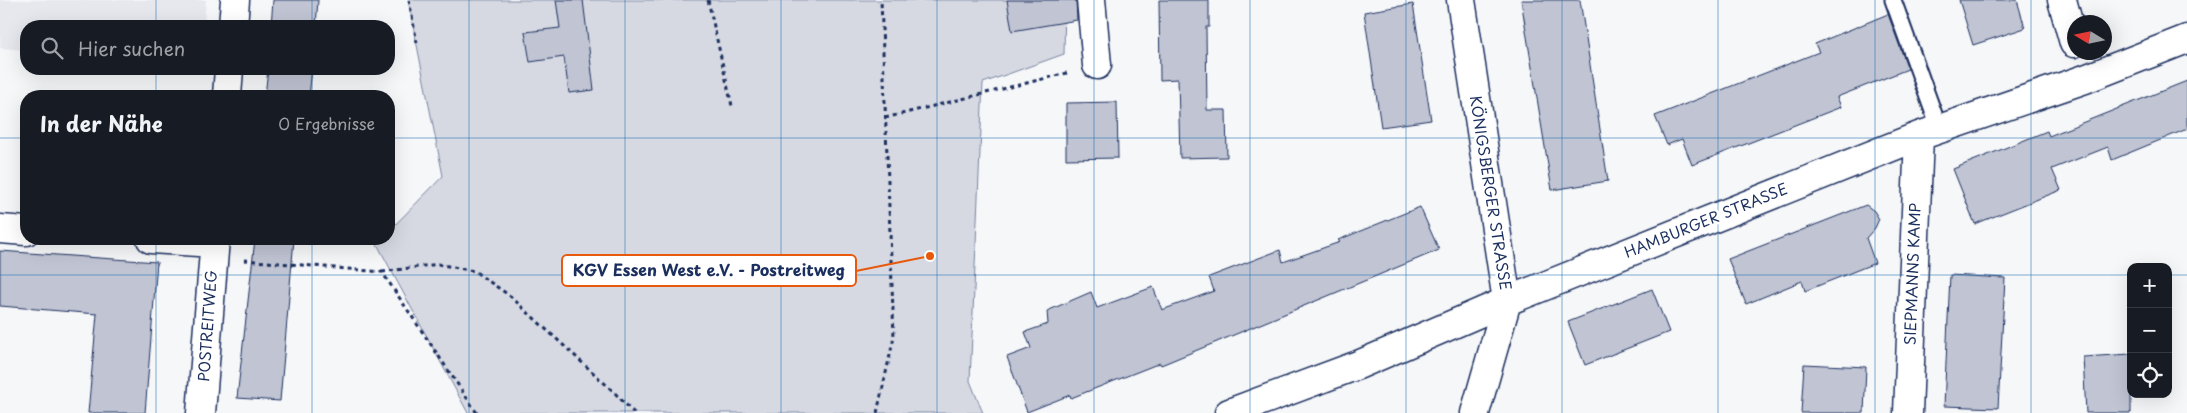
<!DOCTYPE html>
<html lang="de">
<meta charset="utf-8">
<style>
:root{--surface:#171b24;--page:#20242c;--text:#f1f3f6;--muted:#9ea1a6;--line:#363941}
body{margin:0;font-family:"Playpen Sans",sans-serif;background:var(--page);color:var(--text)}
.controls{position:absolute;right:15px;bottom:15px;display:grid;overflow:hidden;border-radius:10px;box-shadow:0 5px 20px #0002}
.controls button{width:45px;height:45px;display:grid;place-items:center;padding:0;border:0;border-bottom:1px solid var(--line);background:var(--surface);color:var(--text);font:25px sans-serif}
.compass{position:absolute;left:2067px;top:15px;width:45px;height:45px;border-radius:50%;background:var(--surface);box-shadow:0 5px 20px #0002;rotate:280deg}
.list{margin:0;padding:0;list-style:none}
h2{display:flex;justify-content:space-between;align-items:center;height:65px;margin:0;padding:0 20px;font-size:21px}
h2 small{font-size:16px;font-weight:400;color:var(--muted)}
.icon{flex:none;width:28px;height:28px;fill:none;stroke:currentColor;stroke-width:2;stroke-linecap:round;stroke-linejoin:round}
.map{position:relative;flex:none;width:2187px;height:413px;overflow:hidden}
.search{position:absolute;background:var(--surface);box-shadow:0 5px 20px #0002;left:20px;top:20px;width:375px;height:55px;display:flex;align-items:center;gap:12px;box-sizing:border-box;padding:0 18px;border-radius:20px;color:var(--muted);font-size:19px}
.panel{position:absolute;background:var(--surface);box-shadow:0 5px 20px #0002;left:20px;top:90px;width:375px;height:155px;border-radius:20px}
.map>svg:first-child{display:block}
.built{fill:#e6e8ee}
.green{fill:#d6d9e2;stroke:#7884a0}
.building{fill:#c0c4d3;stroke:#1b2f5e}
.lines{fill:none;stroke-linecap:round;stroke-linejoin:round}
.service-casing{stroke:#1b2f5e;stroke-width:19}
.minor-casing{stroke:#1b2f5e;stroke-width:31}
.path{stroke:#1b2f5e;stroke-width:3;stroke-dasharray:4 4;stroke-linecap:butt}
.service{stroke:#fff;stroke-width:15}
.minor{stroke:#fff;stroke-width:28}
.grid{fill:none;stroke:#1f6fb2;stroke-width:1;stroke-opacity:0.55}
.labels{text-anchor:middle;stroke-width:5;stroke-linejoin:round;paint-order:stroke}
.street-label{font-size:15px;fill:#1b2f5e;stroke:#fff}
.leader{fill:none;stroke:#e8590c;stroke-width:2}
.callout-dot{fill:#e8590c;stroke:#fff;stroke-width:2}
.callout{fill:#fff;stroke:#e8590c;stroke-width:2}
.callout-label{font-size:16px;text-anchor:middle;font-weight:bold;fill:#1b2f5e}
</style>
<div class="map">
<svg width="2187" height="413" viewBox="0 0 2187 413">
<rect width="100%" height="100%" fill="#f6f7f9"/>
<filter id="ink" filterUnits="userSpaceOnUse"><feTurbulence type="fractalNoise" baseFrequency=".02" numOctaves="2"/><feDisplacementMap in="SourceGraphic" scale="10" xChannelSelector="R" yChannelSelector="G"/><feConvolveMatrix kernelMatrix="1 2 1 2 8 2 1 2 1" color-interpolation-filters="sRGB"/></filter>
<g filter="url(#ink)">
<path class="built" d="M0,0h206l-2,26h-178v24l-26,-2z"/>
<path class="green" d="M408,0h657l-1,54 -81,29 -13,298 13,32h-515l-91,-169 4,-5h8v-8l54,-55z"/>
<path class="building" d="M273,0h45l-2,26h-45z
M556,0h27l11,90 -25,3 -5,-36 -34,5 -5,-30 35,-4z
M1007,0h69l1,20 -65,11z
M1159,0h50v27h-3l1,83h19l1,47 -47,1 -2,-79 -18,1z
M1521,0h59l28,181 -56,9z
M1959,0h58l8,28 -52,17z
M1413,4l18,116 -50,7 -17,-115z
M1888,14l20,55 -71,28 4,10 -149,58 -10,-26 -15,6 -12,-29 164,-64 -4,-8z
M268,69h44l-3,27h-44z
M2187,81v48l-75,31 -4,-13 -56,22 9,21 -86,34 -22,-55 94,-38 2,5z
M1117,102l1,56 -52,1v-56z
M1866,205l8,6 5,8 -4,9 -9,10 9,25 -70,28 -3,-10 -56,23 -18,-45z
M1420,207l19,43 -273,113 -5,2 -1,-2 -89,35 -1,-3 -43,17 -20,-55 24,-9 -6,-16 23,-8 -1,-13 44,-19 6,16 56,-21 9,23 52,-19 -5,-14 71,-27 3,12 57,-20 -2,-2z
M255,239h39l-14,162 -43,-3z
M0,251l157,11 -12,151h-57l9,-99 -97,-8z
M1950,275l55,3 -7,130 -54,-2z
M1652,289l17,43 -84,33 -17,-43z
M2131,354v59h-45l-3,-56z
M1804,364l62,3 -2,46h-63z"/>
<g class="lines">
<defs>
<path id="service" d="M1893,0l46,128"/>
<path id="minor" d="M1091,0l6,65
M1461,0l46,301 -32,112
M2062,0l12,43
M233,26l2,-26
M227,96l2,-27
M0,229l26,2
M151,239l63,4
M201,413l14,-174
M1229,413l129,-48 149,-64 412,-165 166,-57 102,-40
M1908,413l11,-277"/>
</defs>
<use href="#service" class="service-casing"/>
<use href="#minor" class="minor-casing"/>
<path class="path" d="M409,0l8,43
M708,0l24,106
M885,118l182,-45
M244,260l138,12 95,141
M382,272l56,-8 36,7 36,25 103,95 21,22
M877,413l17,-76 -13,-337"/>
<use href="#service" class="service"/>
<use href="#minor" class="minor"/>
</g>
</g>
<path class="grid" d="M156,0v26M312,0v26M469,0v413M625,0v413M781,0v413M937,0v413M1094,0v413M1250,0v413M1406,0v413M1562,0v413M1718,0v413M1875,0v413M2031,0v413M156,69v27M312,69v27M0,138h26M389,138h1798M156,239v174M312,239v174M0,275h2131M2168,275h19"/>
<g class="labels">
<g class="street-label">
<text transform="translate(1490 193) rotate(81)" y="5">KÖNIGSBERGER STRASSE</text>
<text transform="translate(1706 221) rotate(-22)" y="5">HAMBURGER STRASSE</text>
<text transform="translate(1913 274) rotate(-88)" y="5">SIEPMANNS KAMP</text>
<text transform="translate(208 326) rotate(-86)" y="5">POSTREITWEG</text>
</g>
</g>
<path class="leader" d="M930 256L856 271"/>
<circle class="callout-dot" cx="930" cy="256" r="5"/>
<rect class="callout" x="562" y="255" width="294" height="31" rx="5"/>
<g class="callout-label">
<text x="709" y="276">KGV Essen West e.V. - Postreitweg</text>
</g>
</svg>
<div class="controls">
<button>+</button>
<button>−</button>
<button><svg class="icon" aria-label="locate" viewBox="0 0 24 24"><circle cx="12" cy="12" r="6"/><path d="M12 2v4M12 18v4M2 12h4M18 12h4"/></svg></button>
</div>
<svg class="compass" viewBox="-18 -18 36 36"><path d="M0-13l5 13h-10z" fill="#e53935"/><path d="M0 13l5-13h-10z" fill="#9ea1a6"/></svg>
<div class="search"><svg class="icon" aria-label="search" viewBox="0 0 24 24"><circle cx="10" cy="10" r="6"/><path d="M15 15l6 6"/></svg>Hier suchen</div>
<section class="panel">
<h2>In der Nähe<small>0 Ergebnisse</small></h2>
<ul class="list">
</ul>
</section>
</div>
